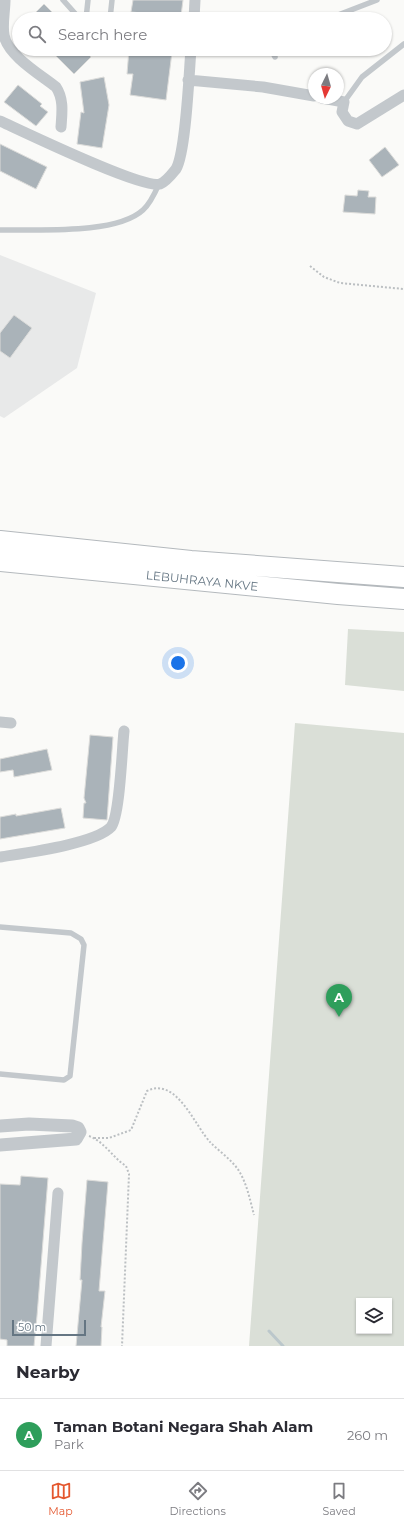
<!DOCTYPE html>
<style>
body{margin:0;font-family:Montserrat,sans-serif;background:#f7f7f7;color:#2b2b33}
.controls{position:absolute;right:12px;bottom:12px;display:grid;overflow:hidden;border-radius:0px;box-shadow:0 1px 3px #0004}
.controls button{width:36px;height:36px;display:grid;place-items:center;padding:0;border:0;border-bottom:1px solid #e1e1e2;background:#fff;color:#2b2b33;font:20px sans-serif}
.compass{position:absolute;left:308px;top:68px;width:36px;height:36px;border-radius:50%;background:#fff;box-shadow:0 1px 3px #0004;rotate:185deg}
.scale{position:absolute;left:12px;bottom:10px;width:74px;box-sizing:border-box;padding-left:4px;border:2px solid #657683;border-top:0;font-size:11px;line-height:14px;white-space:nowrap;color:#657683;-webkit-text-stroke:3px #fff;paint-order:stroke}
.you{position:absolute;left:178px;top:663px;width:14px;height:14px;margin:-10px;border:3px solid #fff;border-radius:50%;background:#1a73e8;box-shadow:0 0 0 6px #1a73e833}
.badge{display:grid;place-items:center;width:26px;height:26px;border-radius:50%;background:#e4572e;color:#fff;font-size:13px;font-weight:700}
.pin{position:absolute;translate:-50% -33px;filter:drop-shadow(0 1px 2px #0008)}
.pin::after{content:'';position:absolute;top:21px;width:14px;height:12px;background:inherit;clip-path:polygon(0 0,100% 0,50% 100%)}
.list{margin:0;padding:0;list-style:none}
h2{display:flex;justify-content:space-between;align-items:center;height:52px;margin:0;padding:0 16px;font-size:17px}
h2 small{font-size:13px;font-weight:400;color:#7c7c81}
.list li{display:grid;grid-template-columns:26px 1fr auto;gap:12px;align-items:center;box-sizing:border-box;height:72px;padding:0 16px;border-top:1px solid #e1e1e2}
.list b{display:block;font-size:15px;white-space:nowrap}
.list p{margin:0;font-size:13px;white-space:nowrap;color:#7c7c81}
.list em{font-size:13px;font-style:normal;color:#7c7c81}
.icon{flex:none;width:22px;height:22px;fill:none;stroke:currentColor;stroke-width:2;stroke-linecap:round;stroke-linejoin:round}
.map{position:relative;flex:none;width:404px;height:1346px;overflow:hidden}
.search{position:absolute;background:#fff;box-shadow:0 1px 3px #0004;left:12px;right:12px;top:12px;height:44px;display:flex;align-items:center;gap:10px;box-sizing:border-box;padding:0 14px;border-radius:22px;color:#7c7c81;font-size:15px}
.sheet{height:124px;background:#fff}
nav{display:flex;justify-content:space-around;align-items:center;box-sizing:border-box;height:56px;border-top:1px solid #e1e1e2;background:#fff;font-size:11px;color:#7c7c81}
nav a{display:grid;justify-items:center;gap:2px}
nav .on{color:#e4572e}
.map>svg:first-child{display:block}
.built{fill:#e8e9e9}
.green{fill:#dadfd7;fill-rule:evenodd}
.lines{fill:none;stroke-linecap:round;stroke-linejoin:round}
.stream{stroke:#bbc7cb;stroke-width:3}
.building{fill:#aab3b9;stroke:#dcdcda}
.motorway-casing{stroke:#b4b9bd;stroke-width:22}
.path{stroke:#bbbfc2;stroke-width:2;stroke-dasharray:2 2;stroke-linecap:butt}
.service{stroke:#c3c8cc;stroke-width:5.5}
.minor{stroke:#c3c8cc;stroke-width:11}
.tertiary{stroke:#c3c8cc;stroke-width:13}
.motorway{stroke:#fff;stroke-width:20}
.labels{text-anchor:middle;stroke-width:4;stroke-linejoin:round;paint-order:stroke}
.street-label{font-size:12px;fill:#657683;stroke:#fff}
</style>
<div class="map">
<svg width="404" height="1346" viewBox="0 0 404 1346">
<rect width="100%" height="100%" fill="#fafaf8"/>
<!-- built -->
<path class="built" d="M 0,255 L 96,293 L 77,368 L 4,418 L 0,416 Z"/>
<!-- green -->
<path class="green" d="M 348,629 L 404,632 L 404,691 L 345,685 Z
M 295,723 L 404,733 L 404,1346 L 249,1346 ZM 359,1301 L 389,1301 L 389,1331 L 359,1331 Z"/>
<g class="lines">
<!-- stream -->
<path class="stream" d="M 269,1331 L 283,1346"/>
</g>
<!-- building -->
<path class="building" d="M 133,0 L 183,0 L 181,16 L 131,12 Z
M 44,4 L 52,12 L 45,19 L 29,19 Z
M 58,49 L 83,49 L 91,57 L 74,74 L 53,53 Z
M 129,49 L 172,52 L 166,100 L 130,95 L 133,74 L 127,74 Z
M 104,77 L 109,105 L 102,148 L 77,144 L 81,112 L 84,113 L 80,82 Z
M 18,85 L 42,104 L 40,106 L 48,112 L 36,126 L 4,102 Z
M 0,144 L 47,167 L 36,189 L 0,171 Z
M 385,147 L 399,165 L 382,177 L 369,160 Z
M 358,190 L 369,191 L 368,197 L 376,197 L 375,214 L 343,212 L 345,195 L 357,196 Z
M 14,315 L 32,328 L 10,358 L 0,351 L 0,333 Z
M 90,735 L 113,737 L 107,820 L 83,818 L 84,803 L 86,803 L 84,798 Z
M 47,749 L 52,770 L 14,777 L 13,770 L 0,772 L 0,759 Z
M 61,808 L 65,828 L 0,839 L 0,817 L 16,814 L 16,816 Z
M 21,1176 L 48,1178 L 37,1316 L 34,1346 L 7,1346 L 7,1340 L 0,1339 L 0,1184 L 20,1185 Z
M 87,1180 L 108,1182 L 99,1291 L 105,1291 L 101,1327 L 102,1327 L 101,1346 L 76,1346 L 82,1280 L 80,1280 L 82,1243 Z"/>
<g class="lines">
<!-- motorway casing -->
<g class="motorway-casing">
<path id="motorway" d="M 0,541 L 191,561 L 404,577
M 0,561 L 338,594 L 404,599"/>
</g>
<!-- path -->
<path class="path" d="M 310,266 L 324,277 L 340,283 L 404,289
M 89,1136 C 105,1142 113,1158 126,1166 L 129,1174 L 122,1346
M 94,1138 L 109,1138 L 131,1130 L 147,1091 C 177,1076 195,1127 211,1143 C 220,1152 232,1160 239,1171 C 247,1184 250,1200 254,1215"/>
<!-- service -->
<path class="service" d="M 63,0 L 80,19
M 86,19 L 88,0
M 110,19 L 112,0
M 312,19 L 338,15 L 377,0
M 271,49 L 275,57
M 344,102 L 362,77 L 404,44
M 0,230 C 36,229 116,235 143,210 C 150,204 155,193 159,184
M 0,927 L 71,933 L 81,939 L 84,945 L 70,1076 L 64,1080 L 0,1074"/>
<!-- minor -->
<path class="minor" d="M 5,0 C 5,11 2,24 4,35 C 7,55 41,75 56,87 C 64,99 62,113 61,127
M 194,19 L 195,0
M 188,80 L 263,87 L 314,96
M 322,98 L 344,102 L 342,112 L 348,121 L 357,124 L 404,95
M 0,121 C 24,132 142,189 160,184 C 166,182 172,174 176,169 C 186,152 189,73 191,49
M 0,722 L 11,723
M 0,857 C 24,853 95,844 111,827 C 120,816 122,748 124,731
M 46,1346 L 58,1193"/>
<!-- tertiary -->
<path class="tertiary" d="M 0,1126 L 29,1124 L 72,1126 L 78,1128 L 80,1132 L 76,1139 L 0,1145"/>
<!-- motorway -->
<use href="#motorway" class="motorway"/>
</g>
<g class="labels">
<!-- street labels -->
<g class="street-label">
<text transform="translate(202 581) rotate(6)" y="4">LEBUHRAYA NKVE</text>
</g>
</g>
</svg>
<div class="controls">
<button><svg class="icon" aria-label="layers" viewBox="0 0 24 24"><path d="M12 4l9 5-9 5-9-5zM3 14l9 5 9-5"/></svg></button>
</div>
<svg class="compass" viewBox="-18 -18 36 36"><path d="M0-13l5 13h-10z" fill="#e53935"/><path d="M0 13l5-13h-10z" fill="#7c7c81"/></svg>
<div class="scale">50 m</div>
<div class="you"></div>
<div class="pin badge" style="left:339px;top:1017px;background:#2e9e5b">A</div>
<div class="search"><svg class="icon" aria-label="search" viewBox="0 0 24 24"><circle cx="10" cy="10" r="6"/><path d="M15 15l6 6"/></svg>Search here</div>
</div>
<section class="sheet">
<h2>Nearby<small></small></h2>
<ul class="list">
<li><span class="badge" style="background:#2e9e5b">A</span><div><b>Taman Botani Negara Shah Alam</b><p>Park</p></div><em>260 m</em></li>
</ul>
</section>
<nav>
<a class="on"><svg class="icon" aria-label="map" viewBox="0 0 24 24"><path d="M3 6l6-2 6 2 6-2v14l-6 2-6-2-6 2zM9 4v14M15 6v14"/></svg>Map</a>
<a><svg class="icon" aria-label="directions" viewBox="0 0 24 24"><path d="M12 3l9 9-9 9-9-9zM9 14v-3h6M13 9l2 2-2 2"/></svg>Directions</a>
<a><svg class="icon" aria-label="saved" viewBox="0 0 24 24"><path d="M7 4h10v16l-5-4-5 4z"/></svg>Saved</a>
</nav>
